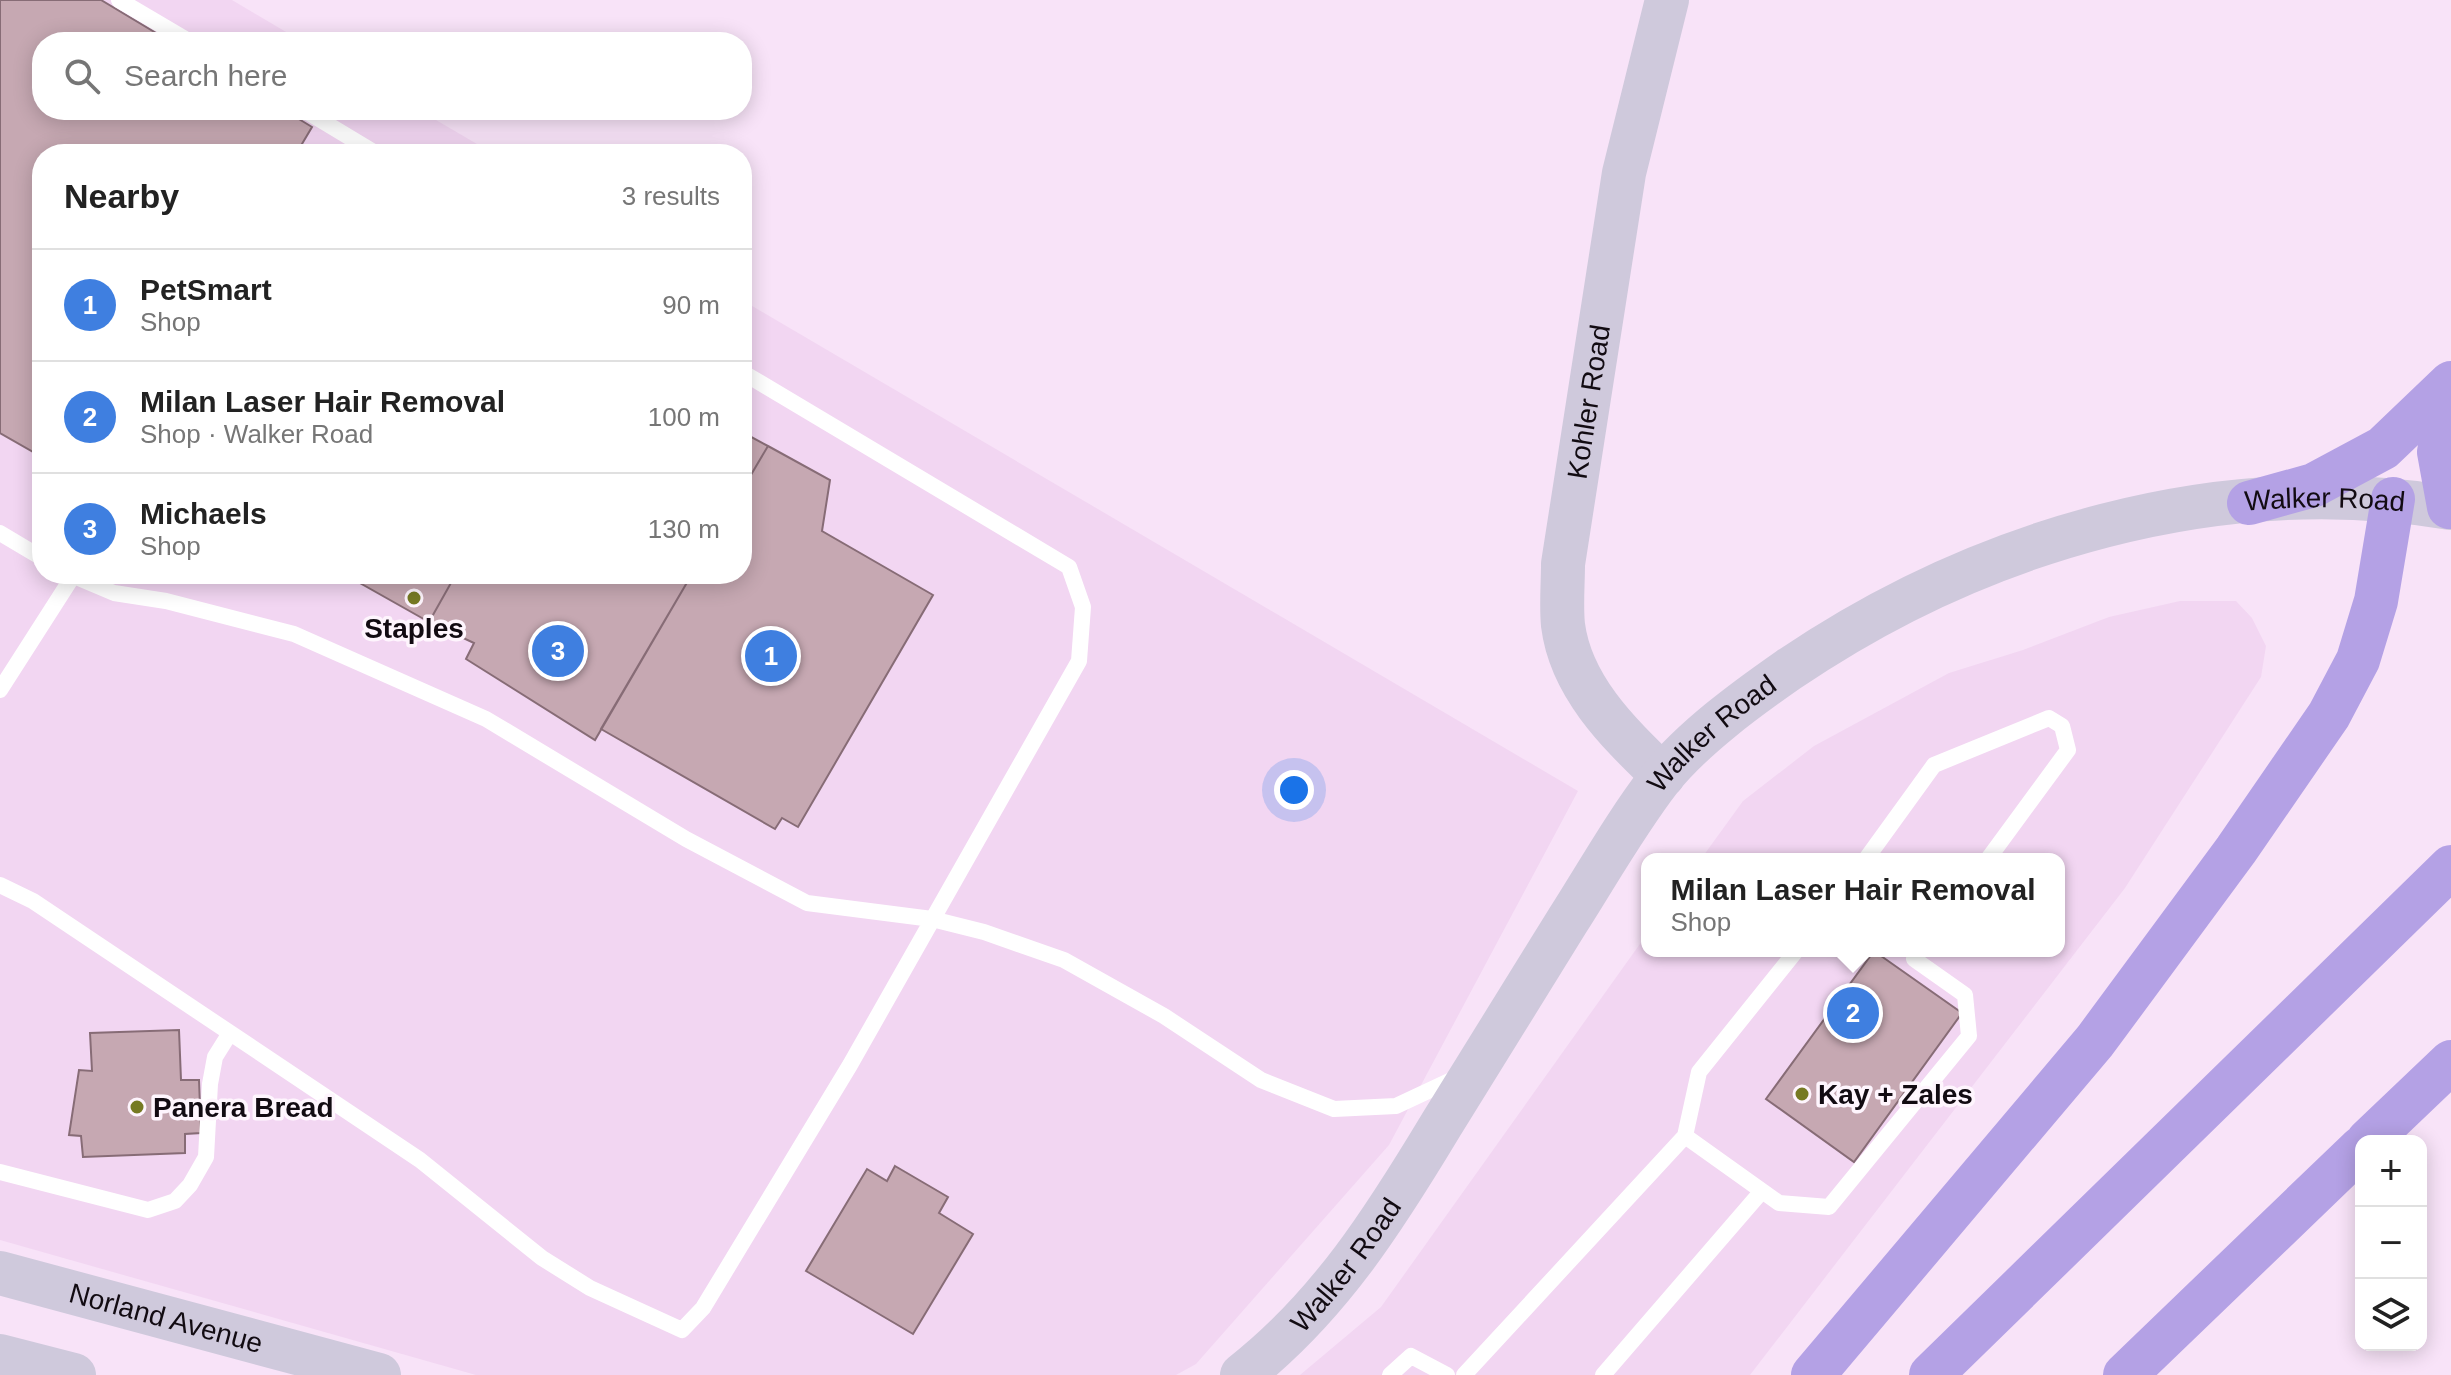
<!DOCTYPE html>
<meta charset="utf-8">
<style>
body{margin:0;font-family:Helvetica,sans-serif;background:#f6f6f6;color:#222}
.controls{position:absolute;right:24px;bottom:24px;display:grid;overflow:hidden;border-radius:16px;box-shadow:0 4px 20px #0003}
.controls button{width:72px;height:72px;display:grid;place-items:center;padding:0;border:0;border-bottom:2px solid #e0e0e0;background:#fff;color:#222;font:40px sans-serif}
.you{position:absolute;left:1294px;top:790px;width:28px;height:28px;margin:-20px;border:6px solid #fff;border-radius:50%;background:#1a73e8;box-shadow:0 0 0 12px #1a73e833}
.badge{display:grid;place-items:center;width:52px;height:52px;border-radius:50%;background:#7c3aed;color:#fff;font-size:26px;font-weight:700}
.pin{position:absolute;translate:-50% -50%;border:4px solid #fff;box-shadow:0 2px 8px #0006}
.popup{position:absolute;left:1641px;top:853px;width:424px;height:104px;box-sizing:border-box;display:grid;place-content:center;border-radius:16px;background:#fff;filter:drop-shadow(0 2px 6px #0005);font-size:26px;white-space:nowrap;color:#767676}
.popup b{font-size:30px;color:#222}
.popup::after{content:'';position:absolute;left:50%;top:100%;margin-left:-16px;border:16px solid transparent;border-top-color:#fff}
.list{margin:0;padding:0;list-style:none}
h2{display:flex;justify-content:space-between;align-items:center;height:104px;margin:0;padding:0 32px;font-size:34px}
h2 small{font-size:26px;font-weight:400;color:#767676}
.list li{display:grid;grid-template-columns:52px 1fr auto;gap:24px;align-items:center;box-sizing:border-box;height:112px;padding:0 32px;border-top:2px solid #e0e0e0}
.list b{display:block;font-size:30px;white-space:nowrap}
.list p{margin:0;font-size:26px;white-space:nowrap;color:#767676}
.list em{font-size:26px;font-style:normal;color:#767676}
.icon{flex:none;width:44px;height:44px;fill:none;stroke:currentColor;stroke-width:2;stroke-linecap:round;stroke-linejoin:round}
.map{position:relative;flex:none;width:2451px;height:1375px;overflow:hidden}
.search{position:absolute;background:#fff;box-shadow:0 4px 20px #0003;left:32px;top:32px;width:720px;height:88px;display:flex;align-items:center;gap:20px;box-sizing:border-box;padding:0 28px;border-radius:32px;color:#767676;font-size:30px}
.panel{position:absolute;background:#fff;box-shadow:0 4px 20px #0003;left:32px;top:144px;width:720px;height:440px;border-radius:32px}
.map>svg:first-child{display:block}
.built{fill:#f2d6f2}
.building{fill:#c6a8b2;stroke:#876c76;stroke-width:2}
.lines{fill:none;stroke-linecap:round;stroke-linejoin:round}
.lane{stroke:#fff;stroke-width:16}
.secondary{stroke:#cfc9dc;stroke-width:44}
.highway{stroke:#b4a1e5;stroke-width:44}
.poi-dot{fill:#767a23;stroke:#fef5fd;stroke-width:3}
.labels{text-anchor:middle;stroke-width:7;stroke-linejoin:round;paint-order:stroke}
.street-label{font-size:28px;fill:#120b12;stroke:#fef5fd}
.poi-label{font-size:28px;font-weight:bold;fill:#120b12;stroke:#fef5fd;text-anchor:start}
</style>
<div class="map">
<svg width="2451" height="1375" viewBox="0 0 2451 1375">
<rect width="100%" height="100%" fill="#f8e3f8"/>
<!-- built -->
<path class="built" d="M 0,0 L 232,0 L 303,42 L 42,42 L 42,110 L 419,110 L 494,154 L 42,154 L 42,574 L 742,574 L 742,300 L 1578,791 L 1389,1145 L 1196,1364 L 1176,1375 L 476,1375 L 0,1240 Z
M 2180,601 L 2236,601 L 2252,618 L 2266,646 L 2261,677 L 2125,888 L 1750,1375 L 1300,1375 L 1381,1307 L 1647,934 L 1647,951 L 2059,951 L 2059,859 L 1701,859 L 1743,801 L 1814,746 L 1949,673 L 2023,650 L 2109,617 Z"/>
<!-- building -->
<path class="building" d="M 0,0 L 101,0 L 171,42 L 42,42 L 42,110 L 284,110 L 312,127 L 296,154 L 42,154 L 42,457 L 0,433 Z
M 742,432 L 768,446 L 742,490 Z
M 768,446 L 830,480 L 822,531 L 933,595 L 798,827 L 782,818 L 775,829 L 601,729 L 692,574 L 742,574 L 742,490 Z
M 344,574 L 456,574 L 429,622 Z
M 456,574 L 692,574 L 595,740 L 466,659 L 474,643 L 429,622 Z
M 1874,951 L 1962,1013 L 1854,1162 L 1766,1099 Z
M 179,1030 L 181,1080 L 199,1080 L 201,1133 L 185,1134 L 185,1153 L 83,1157 L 81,1136 L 69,1135 L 79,1070 L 92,1071 L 90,1033 Z
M 895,1166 L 948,1197 L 939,1213 L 973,1234 L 913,1334 L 806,1271 L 867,1169 L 887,1181 Z"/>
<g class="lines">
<!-- lane -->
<path class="lane" d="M 119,0 L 190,42
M 304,110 L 377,154
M 0,533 L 42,558
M 69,574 L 114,593 L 166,601 L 294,634 L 486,719 L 686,839 L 807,903 L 932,919 L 984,932 L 1064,960 L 1164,1016 L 1261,1080 L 1334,1109 L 1396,1106 L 1460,1076
M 0,690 L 73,576
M 1866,859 L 1934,765 L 2049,718 L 2062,726 L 2068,750 L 1988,859
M 0,885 L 33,901 L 420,1160 L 542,1258 L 590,1288 L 682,1330 L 703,1308 L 850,1065 L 1079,661 L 1083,607 L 1069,567 L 742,372
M 1685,1136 L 1779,1203 L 1829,1207 L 1969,1036 L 1965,995 L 1914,959
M 0,1172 L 148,1210 L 175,1201 L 190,1185 L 206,1157 L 210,1084 L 215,1057 L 230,1033
M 1390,1375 L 1411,1356 L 1447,1375
M 1464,1375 L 1685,1136 L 1699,1072 L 1796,951
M 1603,1375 L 1762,1191"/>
<!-- secondary -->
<g class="secondary">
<path id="s1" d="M 1663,776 C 1620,734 1571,688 1563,625 C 1561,605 1563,584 1563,564 L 1624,173 L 1667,0"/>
<path id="s2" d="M 0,1273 L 379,1375"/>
<path d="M 0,1356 L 74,1375"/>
<path id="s3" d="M 1242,1375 C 1329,1307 1385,1218 1441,1125 C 1483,1057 1526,989 1568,920 C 1598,873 1626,823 1660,779 C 1693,738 1745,700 1788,670 C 1979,540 2220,469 2451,508"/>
</g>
<!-- highway -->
<path class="highway" d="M 2249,503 L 2314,485 L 2383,448 L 2451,383
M 2449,507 L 2439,452 L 2451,395
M 2368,1141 L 2451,1062
M 1813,1375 L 2095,1041 L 2236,850 L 2329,715 L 2358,660 L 2376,601 L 2393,499
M 1931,1375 L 2451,867
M 2125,1375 L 2361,1148"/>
</g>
<!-- markers -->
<g class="poi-dot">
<circle cx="414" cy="598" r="8"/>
<circle cx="1802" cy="1094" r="8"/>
<circle cx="137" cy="1107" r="8"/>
</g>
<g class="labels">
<!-- street labels -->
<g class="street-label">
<text dy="10" stroke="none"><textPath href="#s1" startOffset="410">Kohler Road</textPath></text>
<text dy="10" stroke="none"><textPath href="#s3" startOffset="1472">Walker Road</textPath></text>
<text dy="10" stroke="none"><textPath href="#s3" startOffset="800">Walker Road</textPath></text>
<text dy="10" stroke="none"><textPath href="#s3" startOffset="152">Walker Road</textPath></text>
<text dy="10" stroke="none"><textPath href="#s2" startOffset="172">Norland Avenue</textPath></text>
</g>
<!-- poi labels -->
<g class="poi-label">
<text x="414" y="638" text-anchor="middle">Staples</text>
<text x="1818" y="1104">Kay + Zales</text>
<text x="153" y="1117">Panera Bread</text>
</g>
</g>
</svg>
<div class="controls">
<button>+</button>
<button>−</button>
<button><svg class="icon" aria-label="layers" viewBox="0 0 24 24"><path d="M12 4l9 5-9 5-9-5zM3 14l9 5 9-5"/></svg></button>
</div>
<div class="you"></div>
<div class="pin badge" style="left:771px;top:656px;background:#3f7fe0">1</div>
<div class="pin badge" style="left:1853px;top:1013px;background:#3f7fe0">2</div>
<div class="popup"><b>Milan Laser Hair Removal</b>Shop</div>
<div class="pin badge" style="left:558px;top:651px;background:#3f7fe0">3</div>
<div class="search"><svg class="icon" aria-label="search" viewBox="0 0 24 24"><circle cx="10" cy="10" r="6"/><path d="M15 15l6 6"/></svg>Search here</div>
<section class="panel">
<h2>Nearby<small>3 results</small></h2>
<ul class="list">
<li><span class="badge" style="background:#3f7fe0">1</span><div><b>PetSmart</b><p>Shop</p></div><em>90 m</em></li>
<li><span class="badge" style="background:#3f7fe0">2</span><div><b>Milan Laser Hair Removal</b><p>Shop · Walker Road</p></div><em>100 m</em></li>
<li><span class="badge" style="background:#3f7fe0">3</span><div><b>Michaels</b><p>Shop</p></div><em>130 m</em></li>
</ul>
</section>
</div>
